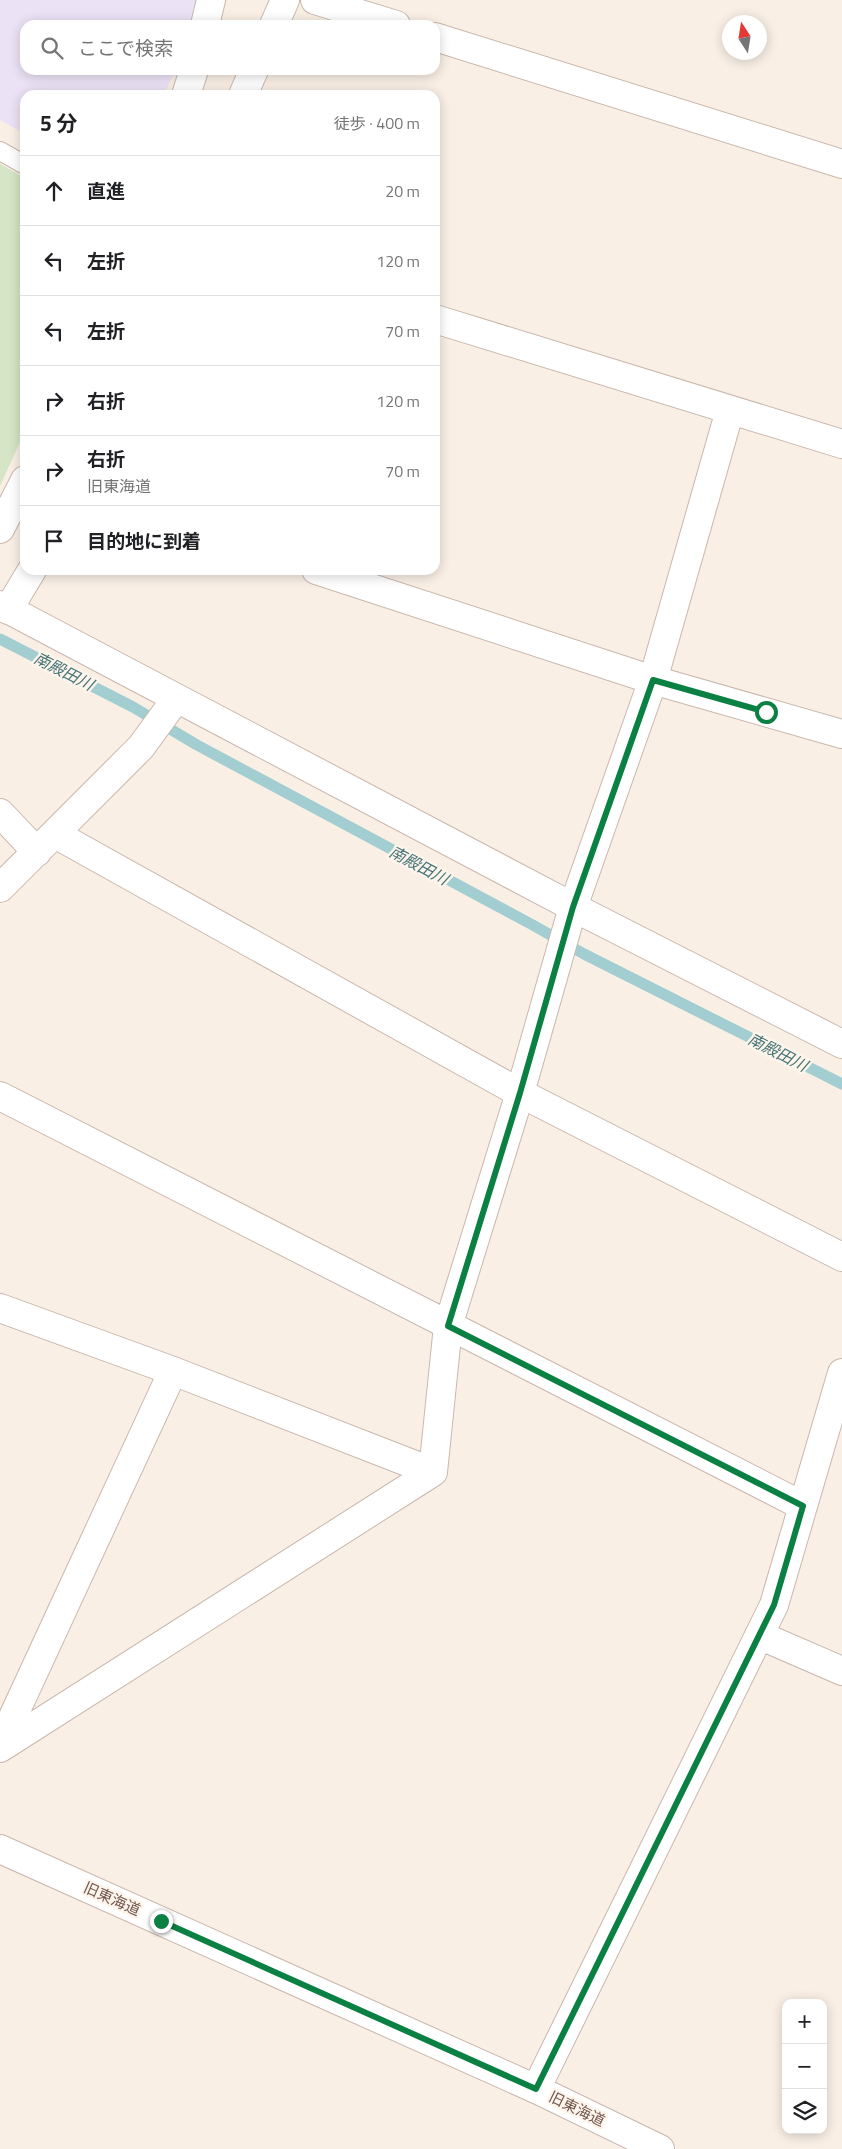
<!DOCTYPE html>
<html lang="ja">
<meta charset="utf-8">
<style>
body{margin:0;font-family:"Titillium Web","Noto Sans JP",sans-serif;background:#f6f6f6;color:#202124}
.controls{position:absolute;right:15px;bottom:15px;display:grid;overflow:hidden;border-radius:10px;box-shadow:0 2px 12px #0003}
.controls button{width:45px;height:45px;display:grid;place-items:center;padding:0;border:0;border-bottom:1px solid #e0e0e0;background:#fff;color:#202124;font:25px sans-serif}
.compass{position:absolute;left:722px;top:15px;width:45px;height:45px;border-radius:50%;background:#fff;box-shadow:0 2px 12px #0003;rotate:348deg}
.stop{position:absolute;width:15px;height:15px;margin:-11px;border:4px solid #0b8043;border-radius:50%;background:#fff}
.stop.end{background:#0b8043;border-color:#fff;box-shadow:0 1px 5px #0008}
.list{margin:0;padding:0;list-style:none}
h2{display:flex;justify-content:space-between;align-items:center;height:65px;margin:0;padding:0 20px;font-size:21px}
h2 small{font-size:16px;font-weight:400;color:#757577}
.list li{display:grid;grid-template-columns:32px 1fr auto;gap:15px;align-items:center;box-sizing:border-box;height:70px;padding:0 20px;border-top:1px solid #e0e0e0}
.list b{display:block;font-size:19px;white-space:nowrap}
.list p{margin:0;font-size:16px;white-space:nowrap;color:#757577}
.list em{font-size:16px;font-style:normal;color:#757577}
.icon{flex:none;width:28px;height:28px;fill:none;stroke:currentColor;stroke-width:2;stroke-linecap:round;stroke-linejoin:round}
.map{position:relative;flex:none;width:842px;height:2149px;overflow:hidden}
.search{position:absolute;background:#fff;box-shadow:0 2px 12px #0003;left:20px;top:20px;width:420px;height:55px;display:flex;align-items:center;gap:12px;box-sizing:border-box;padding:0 18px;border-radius:15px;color:#757577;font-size:19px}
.panel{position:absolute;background:#fff;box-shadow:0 2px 12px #0003;left:20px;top:90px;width:420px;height:485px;border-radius:15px}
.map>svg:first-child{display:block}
.education{fill:#ece2f6}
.green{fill:#d5e5c5}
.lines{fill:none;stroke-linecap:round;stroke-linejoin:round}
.stream{stroke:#a3ced1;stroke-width:11}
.service-casing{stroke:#c9b7ad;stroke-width:20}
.minor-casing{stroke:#c9b7ad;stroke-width:30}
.tertiary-casing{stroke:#c9b7ad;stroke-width:30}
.service{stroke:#fff;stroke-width:18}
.minor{stroke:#fff;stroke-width:28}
.tertiary{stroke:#fff;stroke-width:28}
.route{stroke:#0b8043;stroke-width:6}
.labels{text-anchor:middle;stroke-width:5;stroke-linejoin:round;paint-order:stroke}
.street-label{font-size:15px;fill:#6f564d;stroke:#fdf4eb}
.water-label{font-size:16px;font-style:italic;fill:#477679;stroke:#fdf4eb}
</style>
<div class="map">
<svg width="842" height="2149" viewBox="0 0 842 2149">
<rect width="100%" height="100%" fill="#f9efe5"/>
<!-- education -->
<path class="education" d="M 0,0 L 196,0 L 191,25 L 25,25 L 25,70 L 175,70 L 164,95 L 25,95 L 25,134 L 0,120 Z"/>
<!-- green -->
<path class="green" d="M 0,164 L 25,178 L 25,431 L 0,486 Z"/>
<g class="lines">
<!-- stream -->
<path class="stream" d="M 0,639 L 133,707 L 197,745 L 531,924 L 584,954 L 842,1084"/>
<!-- service casing -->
<g class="service-casing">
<path id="service" d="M 0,151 L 25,165"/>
</g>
<!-- minor casing -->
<g class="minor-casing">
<path id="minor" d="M 315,0 L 396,25
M 205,25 L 211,0
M 274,25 L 285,0
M 435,37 L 842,164
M 186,95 L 194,70
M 243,95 L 254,70
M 435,319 L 842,444
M 0,529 L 25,480
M 316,570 L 653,680 L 842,734
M 0,605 L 573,907 L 842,1044
M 8,610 L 32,570
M 0,813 L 37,852
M 55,834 L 520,1093 L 842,1257
M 0,888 L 141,747 L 176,699
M 0,1096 L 803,1506
M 0,1308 L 173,1371 L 433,1472
M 759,1635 L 842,1671
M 0,1745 L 173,1371
M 0,1748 L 433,1472 L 448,1326 L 520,1093 L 573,907 L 653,680 L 730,410
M 536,2089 L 774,1605 L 842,1373"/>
</g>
<!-- tertiary casing -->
<g class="tertiary-casing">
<path id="tertiary" d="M 0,1849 L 536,2089 L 660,2149"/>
</g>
<!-- service -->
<use href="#service" class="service"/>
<!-- minor -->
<use href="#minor" class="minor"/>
<!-- tertiary -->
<use href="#tertiary" class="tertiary"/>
</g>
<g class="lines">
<!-- route -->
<path class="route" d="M 161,1921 L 536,2089 L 774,1605 L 803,1506 L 448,1326 L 520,1093 L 573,907 L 653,680 L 766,712"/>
</g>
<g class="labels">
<!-- street labels -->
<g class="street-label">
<text transform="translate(112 1899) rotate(24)" y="5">旧東海道</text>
<text transform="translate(577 2109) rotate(26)" y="5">旧東海道</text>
</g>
<!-- water labels -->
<g class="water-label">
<text transform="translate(64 671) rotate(27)" y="6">南殿田川</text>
<text transform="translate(419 865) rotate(28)" y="6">南殿田川</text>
<text transform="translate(778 1052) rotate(27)" y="6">南殿田川</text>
</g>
</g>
</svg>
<div class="controls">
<button>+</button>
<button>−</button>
<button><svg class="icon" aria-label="layers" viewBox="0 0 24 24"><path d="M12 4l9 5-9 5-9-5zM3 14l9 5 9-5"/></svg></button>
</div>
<svg class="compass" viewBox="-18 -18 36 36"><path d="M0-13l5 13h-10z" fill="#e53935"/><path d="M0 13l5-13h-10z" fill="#757577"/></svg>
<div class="stop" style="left:766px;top:712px"></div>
<div class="stop end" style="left:161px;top:1921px"></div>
<div class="search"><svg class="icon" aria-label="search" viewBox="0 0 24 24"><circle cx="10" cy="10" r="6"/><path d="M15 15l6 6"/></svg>ここで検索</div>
<section class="panel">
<h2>5 分<small>徒歩 · 400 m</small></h2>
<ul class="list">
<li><svg class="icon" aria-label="ahead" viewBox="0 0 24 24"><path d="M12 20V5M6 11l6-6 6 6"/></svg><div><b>直進</b></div><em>20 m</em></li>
<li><svg class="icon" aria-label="left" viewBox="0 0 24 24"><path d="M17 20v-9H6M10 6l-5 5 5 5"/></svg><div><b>左折</b></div><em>120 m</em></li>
<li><svg class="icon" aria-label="left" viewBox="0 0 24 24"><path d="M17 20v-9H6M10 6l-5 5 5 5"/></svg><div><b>左折</b></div><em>70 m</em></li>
<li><svg class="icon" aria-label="right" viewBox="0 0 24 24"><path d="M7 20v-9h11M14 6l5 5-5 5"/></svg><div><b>右折</b></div><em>120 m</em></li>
<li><svg class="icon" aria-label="right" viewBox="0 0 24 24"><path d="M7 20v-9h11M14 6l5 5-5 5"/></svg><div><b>右折</b><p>旧東海道</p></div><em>70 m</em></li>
<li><svg class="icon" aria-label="arrive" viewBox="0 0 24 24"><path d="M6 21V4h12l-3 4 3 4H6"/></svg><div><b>目的地に到着</b></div></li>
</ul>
</section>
</div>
